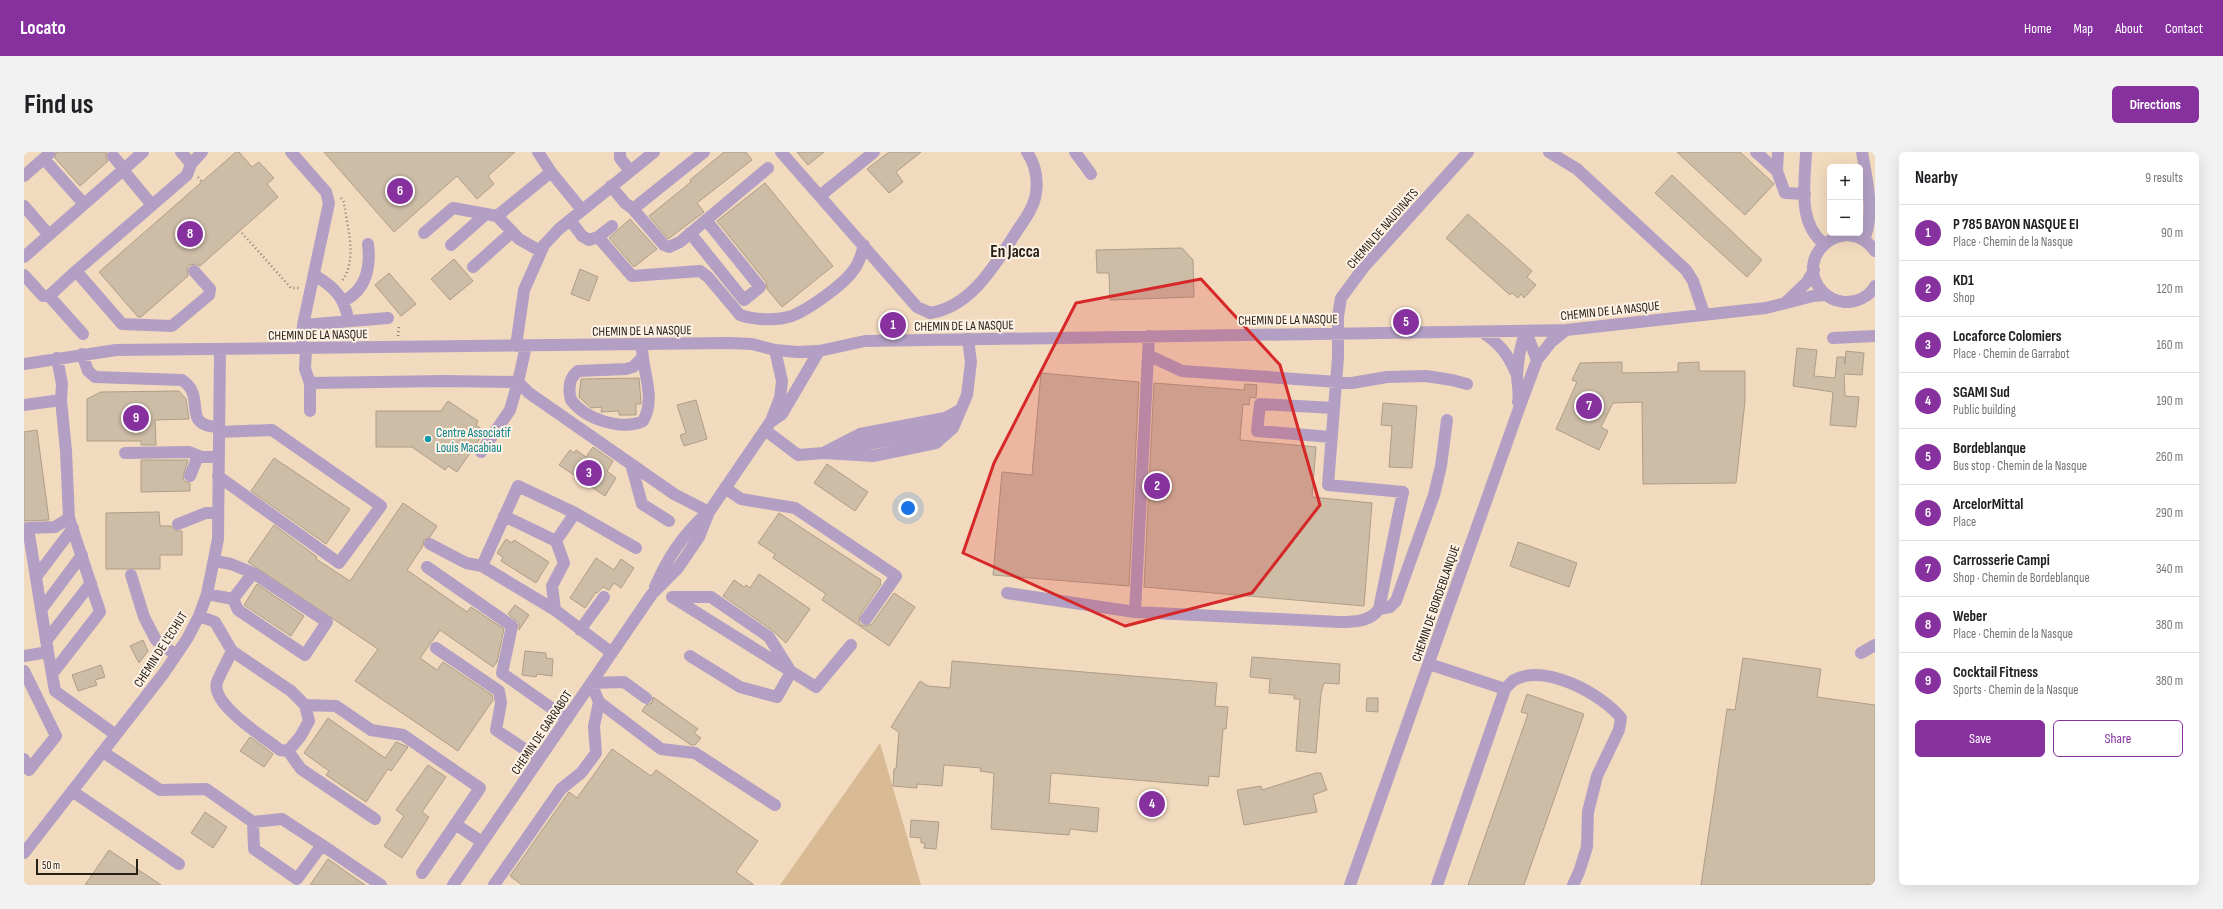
<!DOCTYPE html>
<meta charset="utf-8">
<style>
body{margin:0;font-family:"Sofia Sans Condensed",sans-serif;background:#f2f2f2;color:#202124}
.controls{position:absolute;right:12px;top:12px;display:grid;overflow:hidden;border-radius:6px;box-shadow:0 4px 16px #0002}
.controls button{width:36px;height:36px;display:grid;place-items:center;padding:0;border:0;border-bottom:1px solid #e0e0e0;background:#fff;color:#202124;font:20px sans-serif}
.scale{position:absolute;left:12px;bottom:10px;width:102px;box-sizing:border-box;padding-left:4px;border:2px solid #262017;border-top:0;font-size:11px;line-height:14px;white-space:nowrap;color:#262017;-webkit-text-stroke:3px #fef2e5;paint-order:stroke}
.you{position:absolute;left:884px;top:356px;width:14px;height:14px;margin:-10px;border:3px solid #fff;border-radius:50%;background:#1a73e8;box-shadow:0 0 0 6px #1a73e833}
.badge{display:grid;place-items:center;width:26px;height:26px;border-radius:50%;background:#87319f;color:#fff;font-size:13px;font-weight:700}
.pin{position:absolute;translate:-50% -50%;border:2px solid #fff;box-shadow:0 1px 4px #0006}
.list{margin:0;padding:0;list-style:none}
h2{display:flex;justify-content:space-between;align-items:center;height:52px;margin:0;padding:0 16px;font-size:17px}
h2 small{font-size:13px;font-weight:400;color:#757577}
.list li{display:grid;grid-template-columns:26px 1fr auto;gap:12px;align-items:center;box-sizing:border-box;height:56px;padding:0 16px;border-top:1px solid #e0e0e0}
.list b{display:block;font-size:15px;white-space:nowrap}
.list p{margin:0;font-size:13px;white-space:nowrap;color:#757577}
.list em{font-size:13px;font-style:normal;color:#757577}
.actions{display:flex;gap:8px;padding:12px 16px}
.actions a{flex:1;padding:9px 0;border:1px solid #87319f;border-radius:6px;text-align:center;font-size:14px;color:#87319f}
.actions .main{background:#87319f;color:#fff}
.map{position:relative;flex:none;width:1851px;height:733px;overflow:hidden;border-radius:6px}
header{display:flex;align-items:center;gap:24px;box-sizing:border-box;height:56px;padding:0 20px;background:#87319f;color:#fff}
header strong{font-size:19px}
nav{display:flex;gap:22px;margin-inline-start:auto;font-size:14px}
.intro{display:flex;align-items:center;justify-content:space-between;box-sizing:border-box;height:96px;padding:0 24px}
h1{margin:0;font-size:28px}
.button{padding:10px 18px;border-radius:6px;background:#87319f;color:#fff;font-size:14px;font-weight:700}
main{display:flex;gap:24px;padding:0 24px}
aside{flex:1;background:#fff;border-radius:6px;box-shadow:0 4px 16px #0002}
.map>svg:first-child{display:block}
.built{fill:#f2dabe;fill-rule:evenodd}
.green{fill:#d8ba94}
.building{fill:#cdbca6;stroke:#ae9d88}
.lines{fill:none;stroke-linecap:round;stroke-linejoin:round}
.path{stroke:#8a7e6f;stroke-width:2.5;stroke-dasharray:1 3;stroke-linecap:butt}
.minor{stroke:#b29fc3;stroke-width:12}
.marked{fill:#d62828;fill-opacity:0.2;stroke:#d62828;stroke-width:3;stroke-linejoin:round}
.culture-dot{fill:#0f9aa8;stroke:#fef2e5;stroke-width:1.5}
.labels{text-anchor:middle;stroke-width:4;stroke-linejoin:round;paint-order:stroke}
.street-label{font-size:13px;fill:#262017;stroke:#fef2e5}
.culture-label{font-size:13px;fill:#0d838f;stroke:#fef2e5;text-anchor:start}
.district-label{font-size:17px;font-weight:bold;fill:#262017;stroke:#fef2e5}
</style>
<header>
<strong>Locato</strong>
<nav><a>Home</a><a>Map</a><a>About</a><a>Contact</a></nav>
</header>
<div class="intro"><h1>Find us</h1><a class="button">Directions</a></div>
<main>
<div class="map">
<svg width="1851" height="733" viewBox="0 0 1851 733">
<rect width="100%" height="100%" fill="#f6e4ce"/>
<!-- built -->
<path class="built" d="M 0,0 L 1851,0 L 1851,733 L 0,733 ZM 1806,15 L 1836,15 L 1836,81 L 1806,81 Z"/>
<!-- green -->
<path class="green" d="M 856,591 L 897,733 L 756,733 Z"/>
<!-- building -->
<path class="building" d="M 32,0 L 83,0 L 82,5 L 84,9 L 56,34 L 31,6 Z
M 212,0 L 215,0 L 228,15 L 235,10 L 250,26 L 243,32 L 254,45 L 176,114 L 172,112 L 165,113 L 163,117 L 164,124 L 117,165 L 114,165 L 75,120 Z
M 300,0 L 491,0 L 464,24 L 470,32 L 453,47 L 433,24 L 370,80 Z
M 700,0 L 722,0 L 728,8 L 673,51 L 680,60 L 644,87 L 625,64 L 667,30 L 666,28 Z
M 773,0 L 800,0 L 784,13 Z
M 865,0 L 897,0 L 872,20 L 879,30 L 865,41 L 843,17 Z
M 1653,0 L 1716,0 L 1750,32 L 1721,63 Z
M 1648,23 L 1738,108 L 1723,125 L 1631,41 Z
M 741,31 L 809,114 L 758,155 L 743,137 L 742,130 L 693,69 Z
M 1444,62 L 1508,119 L 1503,125 L 1512,133 L 1500,146 L 1497,142 L 1494,146 L 1488,141 L 1486,143 L 1422,86 Z
M 606,67 L 633,97 L 610,115 L 585,86 Z
M 1158,96 L 1169,108 L 1170,145 L 1086,148 L 1085,121 L 1073,121 L 1072,98 Z
M 430,107 L 449,129 L 426,148 L 407,127 Z
M 556,117 L 574,125 L 565,149 L 547,142 Z
M 365,121 L 392,152 L 377,164 L 351,133 Z
M 1773,196 L 1793,198 L 1790,224 L 1811,226 L 1813,205 L 1820,205 L 1821,212 L 1822,199 L 1840,201 L 1838,223 L 1820,222 L 1821,244 L 1835,245 L 1832,275 L 1806,273 L 1809,240 L 1769,234 Z
M 1598,210 L 1598,221 L 1654,220 L 1654,211 L 1675,210 L 1675,219 L 1721,219 L 1721,249 L 1712,331 L 1619,332 L 1618,250 L 1589,251 L 1577,275 L 1584,279 L 1575,298 L 1532,277 L 1553,230 L 1548,228 L 1556,211 Z
M 1017,221 L 1115,230 L 1105,434 L 969,423 L 978,320 L 1008,323 Z
M 615,226 L 617,250 L 617,252 L 612,252 L 612,263 L 595,263 L 595,259 L 577,260 L 578,255 L 567,256 L 555,245 L 557,227 Z
M 1130,231 L 1220,238 L 1221,232 L 1233,233 L 1232,246 L 1226,245 L 1225,253 L 1219,252 L 1216,288 L 1292,295 L 1288,345 L 1348,351 L 1340,454 L 1120,435 Z
M 155,239 L 162,247 L 165,267 L 131,268 L 132,293 L 117,293 L 117,289 L 63,289 L 63,247 L 77,240 Z
M 672,248 L 683,287 L 660,294 L 656,283 L 662,281 L 653,253 Z
M 424,249 L 454,269 L 452,273 L 461,279 L 433,320 L 424,314 L 421,318 L 388,295 L 352,295 L 352,259 L 417,259 Z
M 1359,251 L 1393,254 L 1388,316 L 1365,315 L 1368,274 L 1357,273 Z
M 13,278 L 25,368 L 0,369 L 0,280 Z
M 569,295 L 589,309 L 583,319 L 592,326 L 581,344 L 535,313 L 546,298 L 550,301 L 552,298 L 562,305 Z
M 250,306 L 326,357 L 302,392 L 227,339 Z
M 117,308 L 164,308 L 159,325 L 160,329 L 166,331 L 166,339 L 117,340 Z
M 803,312 L 844,340 L 831,359 L 790,331 Z
M 379,351 L 413,374 L 406,385 L 400,388 L 399,394 L 383,418 L 443,460 L 447,455 L 480,477 L 473,510 L 469,515 L 416,478 L 396,506 L 413,518 L 419,510 L 468,543 L 469,548 L 434,599 L 331,529 L 354,497 L 224,410 L 250,373 L 293,405 L 292,407 L 326,429 Z
M 135,360 L 136,374 L 147,374 L 153,379 L 158,379 L 158,403 L 136,403 L 136,417 L 82,417 L 82,361 Z
M 755,361 L 857,428 L 856,431 L 857,432 L 836,463 L 835,470 L 837,473 L 842,474 L 848,472 L 870,441 L 891,455 L 865,494 L 798,448 L 802,442 L 749,406 L 751,402 L 734,391 Z
M 482,387 L 488,391 L 490,388 L 525,410 L 512,431 L 477,409 L 479,405 L 473,401 Z
M 1494,390 L 1553,411 L 1545,435 L 1486,414 Z
M 572,406 L 590,418 L 597,407 L 610,416 L 597,436 L 590,431 L 585,438 L 579,435 L 573,441 L 572,440 L 561,456 L 546,446 Z
M 735,422 L 786,457 L 762,491 L 749,479 L 699,444 L 710,428 L 720,435 L 722,433 L 726,436 Z
M 233,432 L 280,464 L 267,484 L 220,453 Z
M 491,453 L 505,463 L 495,478 L 495,471 L 484,462 Z
M 119,488 L 124,499 L 115,511 L 106,494 Z
M 501,499 L 522,501 L 522,506 L 529,507 L 528,524 L 513,522 L 512,525 L 498,523 Z
M 1228,505 L 1316,512 L 1315,532 L 1300,531 L 1297,541 L 1292,601 L 1272,599 L 1276,547 L 1270,547 L 1270,543 L 1245,541 L 1246,527 L 1226,525 Z
M 1719,506 L 1797,517 L 1793,545 L 1851,553 L 1851,733 L 1677,733 L 1703,557 L 1711,558 Z
M 928,509 L 1193,531 L 1191,554 L 1204,555 L 1202,577 L 1199,577 L 1195,625 L 1185,624 L 1184,634 L 1027,621 L 1025,651 L 1075,656 L 1073,680 L 1046,677 L 1045,683 L 967,677 L 970,621 L 956,619 L 957,616 L 920,613 L 918,634 L 893,632 L 893,636 L 869,634 L 870,617 L 872,617 L 875,580 L 867,575 L 896,529 L 904,534 L 926,536 Z
M 77,513 L 81,525 L 71,528 L 73,533 L 54,539 L 48,523 Z
M 1503,542 L 1560,562 L 1500,733 L 1444,733 L 1504,562 L 1497,560 Z
M 629,545 L 674,577 L 670,581 L 677,586 L 671,593 L 667,593 L 618,559 L 622,553 L 628,551 Z
M 1343,546 L 1354,546 L 1354,560 L 1342,559 Z
M 304,566 L 361,606 L 372,590 L 384,595 L 367,619 L 364,617 L 342,650 L 302,623 L 305,619 L 280,601 Z
M 226,585 L 249,602 L 240,615 L 216,599 Z
M 588,597 L 627,624 L 632,618 L 734,689 L 712,720 L 730,733 L 498,733 L 486,724 L 545,640 L 553,646 Z
M 404,613 L 422,625 L 398,660 L 405,665 L 378,706 L 360,694 L 380,664 L 372,658 Z
M 1292,621 L 1297,621 L 1303,638 L 1289,643 L 1293,660 L 1220,673 L 1213,638 L 1237,634 L 1238,638 Z
M 181,660 L 203,675 L 189,696 L 167,681 Z
M 887,668 L 915,670 L 912,697 L 900,696 L 901,691 L 897,691 L 897,686 L 886,685 Z
M 85,698 L 137,733 L 61,733 Z
M 304,707 L 341,733 L 286,733 Z"/>
<g class="lines">
<!-- path -->
<path class="path" d="M 174,25 L 178,30
M 317,46 L 320,50 C 323,75 334,107 318,129
M 218,81 L 267,136 L 275,136
M 374,184 L 375,173"/>
<!-- minor -->
<path class="minor" d="M 119,0 L 99,18 L 128,53
M 157,0 L 167,12
M 267,0 L 302,40 L 305,51 L 279,173
M 514,0 L 527,20
M 596,0 L 596,6 L 606,19
M 757,0 L 893,155 L 906,161 C 947,155 971,113 991,82 C 999,70 1010,56 1012,41 C 1014,27 1011,12 1003,0
M 1051,0 L 1067,22
M 1525,0 L 1553,17 L 1662,118 L 1669,129 L 1680,162
M 1732,0 L 1753,19 L 1761,41 L 1781,42
M 1782,0 C 1781,32 1773,70 1800,92
M 1838,0 C 1843,29 1851,61 1840,88
M 89,4 L 100,17
M 20,7 L 60,52
M 1753,19 L 1754,0
M 0,24 L 25,2
M 587,34 L 601,51 L 609,57 L 680,0
M 797,43 L 850,0
M 0,54 L 25,83
M 609,57 L 640,93 L 645,95 L 656,90 L 744,16
M 546,68 L 558,84 L 565,88 L 574,85 L 588,74
M 400,81 L 429,56 L 473,64
M 666,81 L 720,148 L 736,135 L 682,68
M 574,85 L 608,124 L 676,119 L 684,125 L 716,163 C 731,168 752,169 768,164 C 785,157 821,132 831,116 C 836,109 838,101 840,93
M 427,93 L 462,62
M 516,99 L 495,87 L 473,64 L 527,20 L 558,58
M 1851,99 C 1823,59 1767,104 1798,139 C 1804,146 1811,149 1820,150 C 1832,151 1845,145 1851,134
M 0,105 L 99,18
M 449,115 L 488,80
M 52,119 L 25,144 L 59,182
M 170,119 L 186,137 L 185,143 L 148,174 L 98,172 L 52,119 L 163,23 L 167,12 L 178,0
M 0,123 L 19,144 L 25,144
M 290,123 C 309,134 322,146 324,169
M 319,149 C 342,139 347,115 344,92
M 1762,150 L 1783,130 L 1790,118
M 1458,180 C 1475,191 1484,202 1492,221
M 1125,184 L 1111,460 L 1315,470 C 1330,470 1346,470 1355,457 L 1379,340 L 1304,333 L 1314,205 L 1314,164 L 1317,146 L 1340,115 L 1444,0
M 1809,186 L 1851,184
M 492,194 L 500,138 L 520,93 L 535,77 L 630,0
M 278,196 L 279,173 L 364,166
M 282,196 L 281,217 L 286,231 L 286,259
M 58,202 L 64,219 L 71,225 L 158,228 C 184,245 155,274 195,275
M 1126,204 L 1158,219 L 1328,231 L 1363,225 L 1402,224 L 1428,228 L 1443,232
M 618,206 L 609,215 L 602,217 L 554,219 C 545,226 544,237 547,248 C 561,267 597,279 619,269 C 633,245 617,217 618,192
M 1513,208 L 1527,190 L 1542,178
M 0,212 L 92,198 L 705,191 L 728,192 L 751,198 L 773,200 L 795,199 L 841,189 L 1542,178 L 1742,156 L 1789,144 L 1802,143
M 286,231 L 421,229 L 494,230 L 502,194
M 1494,250 C 1496,240 1493,232 1493,223 C 1494,208 1496,193 1502,180
M 0,253 L 37,248
M 748,269 L 758,262 L 795,199
M 741,278 L 774,303 L 800,301 L 849,304 L 912,291 L 929,276 L 943,243 L 947,210 L 944,187
M 1307,285 L 1233,279 L 1236,252 L 1310,256
M 818,297 L 929,276
M 457,300 L 486,258 L 494,230 L 505,241 L 650,342 L 685,360
M 801,300 L 836,282 L 921,266 L 936,258
M 101,301 L 165,300 L 178,305 L 194,305
M 607,312 L 618,352 L 645,369
M 166,324 L 174,304
M 194,324 L 315,411 L 357,354 L 248,278 L 195,280
M 701,336 L 717,347 L 771,356 L 872,424 L 842,467
M 480,364 L 532,389
M 154,372 L 182,361 L 194,361
M 4,376 L 31,375 L 45,366 L 42,299 L 37,248 L 38,232 L 33,206
M 0,377 L 4,376 L 24,500 L 0,504
M 406,392 L 442,411 L 458,414
M 403,415 L 488,474 L 478,521 L 543,567
M 107,423 L 120,465 L 132,488 L 152,503
M 12,425 L 49,376
M 631,435 C 644,405 658,384 683,361
M 983,441 L 1111,460
M 183,442 L 209,447 L 229,421 L 207,412 L 191,409
M 648,445 L 687,445 L 745,485 L 767,520 L 753,545 L 716,535 L 666,504
M 648,445 L 792,535 L 827,493
M 209,447 L 214,458 L 281,503 L 303,470 L 229,421
M 1355,457 L 1366,455 L 1372,449 L 1410,343 L 1417,314 L 1423,268
M 17,458 L 58,403
M 531,458 L 458,414 L 494,334 L 551,361
M 175,464 L 191,470 L 208,499 C 204,508 196,522 193,530 C 186,552 241,586 256,598 L 264,599 L 276,585 L 285,569 L 281,553 L 267,539 L 208,499
M 556,478 L 580,445
M 22,489 L 67,431
M 412,496 L 475,539 L 477,551 L 472,578 L 515,607
M 24,500 L 31,539 L 92,583
M 588,501 L 531,458 L 528,434 L 540,411 L 532,389 L 551,361 L 612,396
M 1837,501 L 1851,493
M 1405,512 L 1481,537
M 0,519 L 32,584 L 5,618 L 0,607
M 28,522 L 76,460 L 45,366
M 622,546 L 600,530 L 567,531 L 575,550 L 637,597 L 671,601 L 751,653
M 281,553 L 312,554 L 347,578 L 379,583 L 456,636 L 398,721
M 264,599 L 277,617 L 351,667
M 79,600 L 136,638 L 182,637 L 229,670 L 230,697 L 273,727 L 298,693 L 258,667 L 229,670
M 48,639 L 155,712
M 431,672 L 458,690
M 298,693 L 357,733
M 0,701 L 140,521 L 163,487 L 175,464 L 183,442 L 194,387 L 196,197
M 429,733 L 628,442 L 654,416 L 675,385 L 685,360 L 747,269 L 756,246 L 758,229 L 751,198
M 470,733 L 537,637 L 557,621 L 572,601 L 570,574 L 575,550
M 1326,733 L 1493,262 L 1513,208 L 1502,180
M 1413,733 L 1481,537 C 1484,534 1487,530 1490,528 C 1521,511 1578,542 1597,566 L 1595,578 L 1573,624 L 1564,660 L 1563,695 L 1555,720 L 1549,733"/>
</g>
<!-- marked area -->
<path class="marked" d="M 1177,127 L 1256,213 L 1296,353 L 1228,441 L 1101,474 L 939,401 L 970,311 L 1052,151 Z"/>
<!-- markers -->
<circle class="culture-dot" cx="404" cy="287" r="4"/>
<g class="labels">
<!-- street labels -->
<g class="street-label">
<text transform="translate(1358 76) rotate(-49)" y="5">CHEMIN DE NAUDINATS</text>
<text transform="translate(1586 158) rotate(-6)" y="5">CHEMIN DE LA NASQUE</text>
<text transform="translate(1264 167) rotate(-1)" y="5">CHEMIN DE LA NASQUE</text>
<text transform="translate(940 173) rotate(-1)" y="5">CHEMIN DE LA NASQUE</text>
<text transform="translate(618 178) rotate(-1)" y="5">CHEMIN DE LA NASQUE</text>
<text transform="translate(294 182) rotate(-1)" y="5">CHEMIN DE LA NASQUE</text>
<text transform="translate(1411 451) rotate(-71)" y="5">CHEMIN DE BORDEBLANQUE</text>
<text transform="translate(136 497) rotate(-57)" y="5">CHEMIN DE L'ECHUT</text>
<text transform="translate(517 580) rotate(-56)" y="5">CHEMIN DE GARRABOT</text>
</g>
<!-- culture labels -->
<g class="culture-label">
<text x="412" y="285">Centre Associatif<tspan x="412" dy="15">Louis Macabiau</tspan></text>
</g>
<!-- district labels -->
<g class="district-label">
<text x="991" y="105">En Jacca</text>
</g>
</g>
</svg>
<div class="controls">
<button>+</button>
<button>−</button>
</div>
<div class="scale">50 m</div>
<div class="you"></div>
<div class="pin badge" style="left:869px;top:173px">1</div>
<div class="pin badge" style="left:1133px;top:334px">2</div>
<div class="pin badge" style="left:565px;top:321px">3</div>
<div class="pin badge" style="left:1128px;top:652px">4</div>
<div class="pin badge" style="left:1382px;top:170px">5</div>
<div class="pin badge" style="left:376px;top:39px">6</div>
<div class="pin badge" style="left:1565px;top:254px">7</div>
<div class="pin badge" style="left:166px;top:82px">8</div>
<div class="pin badge" style="left:112px;top:266px">9</div>
</div>
<aside>
<h2>Nearby<small>9 results</small></h2>
<ul class="list">
<li><span class="badge">1</span><div><b>P 785 BAYON NASQUE EI</b><p>Place · Chemin de la Nasque</p></div><em>90 m</em></li>
<li><span class="badge">2</span><div><b>KD1</b><p>Shop</p></div><em>120 m</em></li>
<li><span class="badge">3</span><div><b>Locaforce Colomiers</b><p>Place · Chemin de Garrabot</p></div><em>160 m</em></li>
<li><span class="badge">4</span><div><b>SGAMI Sud</b><p>Public building</p></div><em>190 m</em></li>
<li><span class="badge">5</span><div><b>Bordeblanque</b><p>Bus stop · Chemin de la Nasque</p></div><em>260 m</em></li>
<li><span class="badge">6</span><div><b>ArcelorMittal</b><p>Place</p></div><em>290 m</em></li>
<li><span class="badge">7</span><div><b>Carrosserie Campi</b><p>Shop · Chemin de Bordeblanque</p></div><em>340 m</em></li>
<li><span class="badge">8</span><div><b>Weber</b><p>Place · Chemin de la Nasque</p></div><em>380 m</em></li>
<li><span class="badge">9</span><div><b>Cocktail Fitness</b><p>Sports · Chemin de la Nasque</p></div><em>380 m</em></li>
</ul>
<div class="actions"><a class="main">Save</a><a>Share</a></div>
</aside>
</main>
